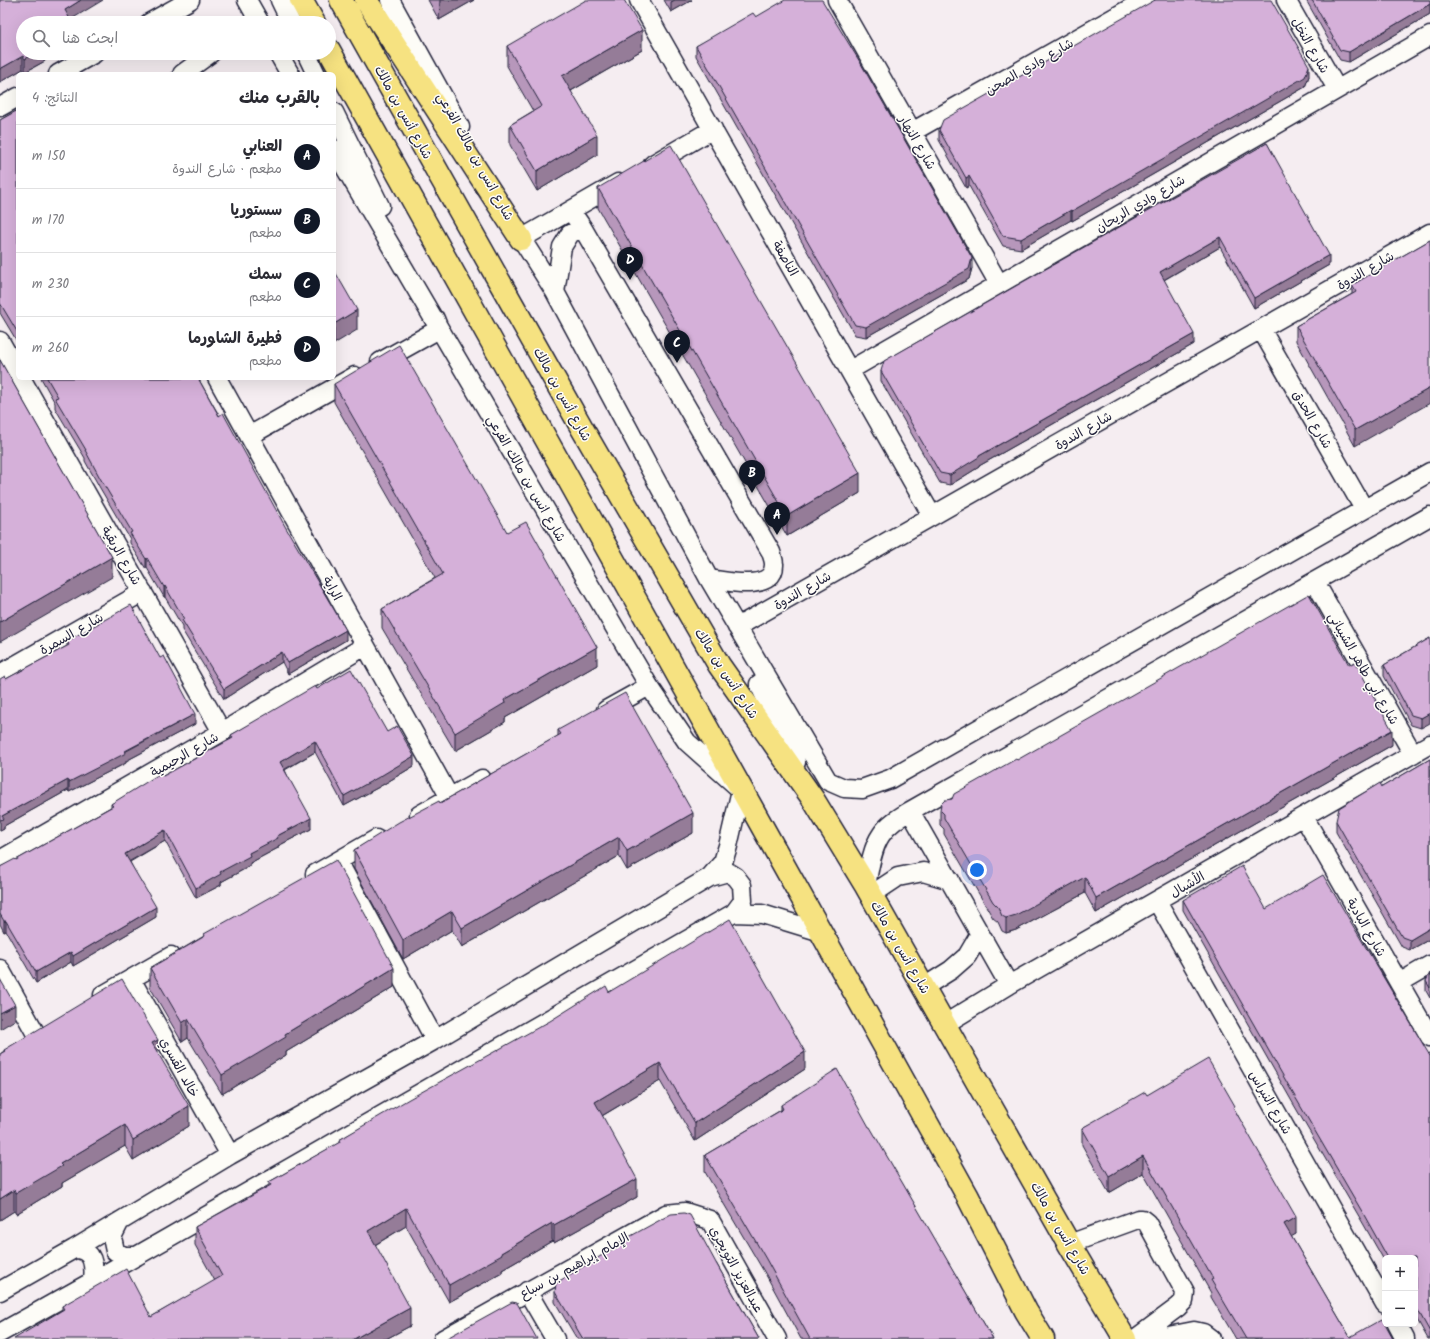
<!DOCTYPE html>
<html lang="ar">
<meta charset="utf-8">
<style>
body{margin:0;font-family:Kalam,"Playpen Sans Arabic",sans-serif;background:#f7f7f7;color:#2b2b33;direction:rtl}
.controls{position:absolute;right:12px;bottom:12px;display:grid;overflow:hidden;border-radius:6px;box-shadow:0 4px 16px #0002}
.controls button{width:36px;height:36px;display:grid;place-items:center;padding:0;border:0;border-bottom:1px solid #e1e1e2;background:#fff;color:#2b2b33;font:20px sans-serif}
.you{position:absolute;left:977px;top:870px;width:14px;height:14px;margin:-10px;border:3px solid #fff;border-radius:50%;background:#1a73e8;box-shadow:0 0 0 6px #1a73e833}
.badge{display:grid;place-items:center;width:26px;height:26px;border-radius:50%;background:#111827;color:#fff;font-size:13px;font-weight:700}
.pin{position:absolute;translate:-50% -33px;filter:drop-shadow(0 1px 2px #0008)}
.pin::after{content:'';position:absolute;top:21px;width:14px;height:12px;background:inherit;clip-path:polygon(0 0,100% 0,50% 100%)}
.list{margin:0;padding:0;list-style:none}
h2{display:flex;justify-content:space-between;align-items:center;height:52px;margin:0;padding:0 16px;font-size:17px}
h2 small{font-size:13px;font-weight:400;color:#7c7c81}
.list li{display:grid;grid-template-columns:26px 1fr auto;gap:12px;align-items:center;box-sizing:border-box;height:64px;padding:0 16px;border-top:1px solid #e1e1e2}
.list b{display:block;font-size:15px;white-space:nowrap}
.list p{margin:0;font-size:13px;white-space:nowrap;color:#7c7c81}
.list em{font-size:13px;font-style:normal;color:#7c7c81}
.icon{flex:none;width:22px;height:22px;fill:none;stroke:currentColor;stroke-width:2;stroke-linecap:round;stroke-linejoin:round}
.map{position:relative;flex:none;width:1430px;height:1339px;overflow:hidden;direction:ltr}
.search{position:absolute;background:#fff;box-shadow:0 4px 16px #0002;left:16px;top:16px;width:320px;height:44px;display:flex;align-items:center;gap:10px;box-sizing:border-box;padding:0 14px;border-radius:22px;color:#7c7c81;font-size:15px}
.panel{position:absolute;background:#fff;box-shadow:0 4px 16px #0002;left:16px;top:72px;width:320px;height:308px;border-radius:6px;direction:rtl}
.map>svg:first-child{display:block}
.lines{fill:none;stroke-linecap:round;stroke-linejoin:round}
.minor-casing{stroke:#22223b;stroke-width:21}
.major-casing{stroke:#22223b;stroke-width:25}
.minor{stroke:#fdfcf7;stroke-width:18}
.major{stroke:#f6e281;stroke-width:22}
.wall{fill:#b797bb;stroke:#22223b}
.shaded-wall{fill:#957b98;stroke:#22223b}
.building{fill:#d5b0d9;stroke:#22223b}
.labels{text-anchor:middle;stroke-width:3;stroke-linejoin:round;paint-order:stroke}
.street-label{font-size:13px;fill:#22223b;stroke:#fdfcf7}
</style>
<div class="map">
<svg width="1430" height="1339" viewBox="0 0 1430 1339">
<rect width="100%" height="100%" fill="#f5edf1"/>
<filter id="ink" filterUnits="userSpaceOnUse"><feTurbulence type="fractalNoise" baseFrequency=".025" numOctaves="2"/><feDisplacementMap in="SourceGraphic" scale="8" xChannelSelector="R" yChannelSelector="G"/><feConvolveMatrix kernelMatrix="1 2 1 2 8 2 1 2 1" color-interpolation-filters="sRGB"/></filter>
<g filter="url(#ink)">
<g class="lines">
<!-- minor casing -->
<g class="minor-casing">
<path id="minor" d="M 247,0 L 260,23
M 280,0 L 291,23
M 390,0 L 460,127
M 639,0 L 932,516
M 837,0 L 999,284
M 1286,0 L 1337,89
M 149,23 L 190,0
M 278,53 L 290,74
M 306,53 L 316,74
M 58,74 L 95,53
M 182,74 L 211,53
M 0,107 L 18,97
M 334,112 L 380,206
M 912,132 L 1145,0
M 653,164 L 713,129
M 571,211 L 582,227 L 771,552 C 772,556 774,560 774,564 C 775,593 725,581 709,579
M 514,227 L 555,292 L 709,579 L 828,781 L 844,788 L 862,789 L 890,779 L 1430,472
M 521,239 L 618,183
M 555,292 L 562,247 L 570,234 L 582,227
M 1261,329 L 1364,509
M 0,341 L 18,373
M 380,362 L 439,329 L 435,319
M 850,370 L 1430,36
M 21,378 L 222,732
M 217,378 L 450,798
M 249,436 L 355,376
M 1315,582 L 1413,754
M 737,627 L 1430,233
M 0,674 L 143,592
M 759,684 L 796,762
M 606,710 L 649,686
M 910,811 L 1009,985
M 419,815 L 482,779
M 1304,817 L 1430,1037
M 0,860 L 222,732 L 365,646
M 338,861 L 435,1040
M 315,874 L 376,839
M 710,877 L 728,872 L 736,877 L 742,885 L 743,901 L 734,913
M 866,886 C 869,870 872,848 881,835 C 888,824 900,817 910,811 L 1430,516
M 871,895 L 898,877 L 923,872 L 950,880
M 1157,901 L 1385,1304
M 0,969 L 36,1034
M 131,979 L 230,1155
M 1399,983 L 1430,965
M 924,987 L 951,970 L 967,956 L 980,934
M 103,995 L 171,956
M 945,1024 L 1009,985 L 1430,744
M 120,1221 L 112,1237 L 115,1251 L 124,1256 L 137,1256
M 1069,1244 L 1138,1219 L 1142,1219 L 1147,1223 L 1185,1292 L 1184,1301 L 1178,1307 L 1135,1339
M 74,1249 C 77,1249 82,1250 84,1251 C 95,1256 94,1271 93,1281
M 0,1291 L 74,1249 L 230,1155 L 435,1040 L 710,877 L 723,862 L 728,846 L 741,790 L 687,742 L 649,686 L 334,149
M 527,1291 L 555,1339
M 1397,1324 L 1405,1339
M 0,1333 L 93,1281 L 734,913 L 762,914 L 821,932
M 443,1339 L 666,1214 L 685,1212 L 710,1220 L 777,1339
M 1153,1339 L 1194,1331 L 1203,1333 L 1211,1339"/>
</g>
<!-- major casing -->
<g class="major-casing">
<path id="major" d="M 301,0 L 314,23
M 341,0 L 583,430 L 719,665 L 813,799 L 866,886 L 1069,1244 L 1125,1339
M 366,0 L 521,239
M 329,50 L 821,932 L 967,1195 L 1026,1311 L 1043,1339"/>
</g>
<!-- minor -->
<use href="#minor" class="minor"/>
<!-- major -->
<use href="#major" class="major"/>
</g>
<!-- wall -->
<path class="wall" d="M 0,0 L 70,19 L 23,53 L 50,53 L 45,56 L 45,61 L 25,72 L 23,69 L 0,82 Z
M 428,0 L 474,0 L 439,20 Z
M 664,0 L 692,0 L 671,12 Z
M 1306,0 L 1430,0 L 1430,14 L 1349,62 L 1340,60 Z
M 756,17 L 972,268 L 969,279 L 866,337 L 855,335 L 696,56 L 696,46 Z
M 507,46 L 642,50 L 571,91 L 597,155 L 537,191 L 510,145 L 510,125 L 533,111 L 507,66 Z
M 1309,76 L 1305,87 L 1072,221 L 1071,220 L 1021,249 L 1003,246 L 969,186 L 966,188 L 939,140 L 939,130 Z
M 18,110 L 18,343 L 0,313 L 0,120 Z
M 1267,143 L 1329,265 L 1254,308 L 1220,247 L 1164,280 L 1194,344 L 979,466 L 979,467 L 950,485 L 940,483 L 881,381 L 881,371 Z
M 598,188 L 860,493 L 787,536 L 598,208 Z
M 1430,240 L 1355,446 L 1296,341 L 1296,326 L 1352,294 L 1352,285 Z
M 41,378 L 198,378 L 346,640 L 288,674 L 282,662 L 224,699 L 182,630 L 182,626 L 165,597 L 164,597 L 147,568 L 146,569 L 130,543 L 130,539 L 100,488 L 85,461 L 85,458 L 55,408 L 55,403 Z
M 334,384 L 507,532 L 597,665 L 505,718 L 505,722 L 455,751 L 382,628 L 382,609 L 435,578 L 334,402 Z
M 1430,638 L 1421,728 L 1411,725 L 1384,676 L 1384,665 Z
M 67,641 L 195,724 L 126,761 L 126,763 L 69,792 L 68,790 L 4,826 L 4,829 L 0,831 L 6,679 L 67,646 Z
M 317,689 L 387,732 L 414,766 L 379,787 L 344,806 L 315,752 L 285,770 L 311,829 L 278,846 L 278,848 L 250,863 L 250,866 L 221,882 L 221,885 L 196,898 L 165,841 L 130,862 L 156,917 L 73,966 L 71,962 L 36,983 L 6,931 L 4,932 L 0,924 L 0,867 L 16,860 L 111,807 L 111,804 L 231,739 L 231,735 Z
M 558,730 L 693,833 L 627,870 L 619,856 L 462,947 L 452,930 L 403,959 L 354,869 L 354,850 L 440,803 L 558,736 Z
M 1392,745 L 1096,913 L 1085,893 L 1016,930 L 1006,933 L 1002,931 L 998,922 L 993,918 L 944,834 L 944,829 L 940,825 L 940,810 L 952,799 L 1017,760 Z
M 1430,759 L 1430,939 L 1410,950 L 1402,947 L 1336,832 L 1336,821 L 1382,787 Z
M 1183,900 L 1266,909 L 1430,1056 L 1430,1339 L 1428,1339 L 1415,1316 L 1415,1258 L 1385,1258 L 1385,1262 L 1364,1225 L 1294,1105 L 1183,910 Z
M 204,934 L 394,987 L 286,1052 L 286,1055 L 222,1094 L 188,1038 L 182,1042 L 150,987 L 150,968 L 204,936 Z
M 1430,973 L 1430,998 L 1426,991 L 1426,981 Z
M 609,992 L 805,1069 L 695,1141 L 660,1081 L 602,1116 L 637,1197 L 554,1243 L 552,1241 L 502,1270 L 502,1273 L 449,1302 L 406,1226 L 375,1245 L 410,1326 L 386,1339 L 62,1311 L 62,1306 L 151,1317 L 215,1281 L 195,1245 L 195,1227 L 269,1185 L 269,1182 L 339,1143 L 339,1140 Z
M 4,1050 L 158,1054 L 189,1126 L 133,1160 L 125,1146 L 62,1183 L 62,1186 L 16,1214 L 14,1211 L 0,1220 L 0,1054 L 4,1051 Z
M 1147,1095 L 1235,1110 L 1296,1234 L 1291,1236 L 1350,1337 L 1393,1339 L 1236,1339 L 1211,1297 L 1211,1293 L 1143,1173 L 1109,1193 L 1082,1145 L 1082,1128 Z
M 781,1105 L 869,1127 L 993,1339 L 801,1339 L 766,1275 L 705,1172 L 705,1155 L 781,1110 Z
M 618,1243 L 716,1263 L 759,1339 L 577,1339 L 555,1302 L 555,1292 L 618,1246 Z"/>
<!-- shaded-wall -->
<path class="shaded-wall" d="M 81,0 L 103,0 L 65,23 L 65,10 Z
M 440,0 L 474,0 L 439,20 Z
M 675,0 L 692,0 L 671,12 L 671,2 Z
M 1430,4 L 1430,14 L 1349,62 L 1349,52 Z
M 642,30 L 642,50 L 562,96 L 562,76 Z
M 35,53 L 50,53 L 45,56 L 45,61 L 25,72 L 25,59 Z
M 23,56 L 23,69 L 0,82 L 0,69 Z
M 1309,66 L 1309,76 L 1305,87 L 1072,221 L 1072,211 Z
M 597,135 L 597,155 L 537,191 L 537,171 Z
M 969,176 L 969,186 L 966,188 L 966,178 Z
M 1071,210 L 1071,220 L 1021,249 L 1021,239 Z
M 1220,237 L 1220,247 L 1160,282 L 1160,272 Z
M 1329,255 L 1329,265 L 1254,308 L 1254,298 Z
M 972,258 L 972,268 L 969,279 L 866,337 L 866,327 Z
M 357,310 L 357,330 L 334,344 L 334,324 Z
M 1194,334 L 1194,344 L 979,466 L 979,467 L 950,485 L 950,475 L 979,456 Z
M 1430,388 L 1430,403 L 1355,446 L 1355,430 Z
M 860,473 L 860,493 L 787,536 L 787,516 Z
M 112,557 L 112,577 L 0,642 L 0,622 Z
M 147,558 L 147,568 L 146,569 L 146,559 Z
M 165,586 L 165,597 L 164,597 L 164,587 Z
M 346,630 L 346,640 L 288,674 L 288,663 Z
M 597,647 L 597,665 L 505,718 L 505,722 L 455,751 L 455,733 L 504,700 Z
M 282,652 L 282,662 L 224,699 L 224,689 Z
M 1430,713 L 1430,723 L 1421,728 L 1421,718 Z
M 195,714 L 195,724 L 126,761 L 126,763 L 69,792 L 69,782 Z
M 1392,730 L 1392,745 L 1096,913 L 1096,898 Z
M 315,741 L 315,752 L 280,772 L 280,762 Z
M 414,756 L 414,766 L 379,787 L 344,806 L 344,796 Z
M 68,780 L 68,790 L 4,826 L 4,829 L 0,831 L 0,820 L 2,816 Z
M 693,813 L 693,833 L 627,870 L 627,851 Z
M 311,818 L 311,829 L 278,846 L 278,848 L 250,863 L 250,866 L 221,882 L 221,885 L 196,898 L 196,888 L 249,853 L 277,836 Z
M 165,830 L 165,841 L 125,864 L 125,854 Z
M 619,837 L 619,856 L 462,947 L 462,928 Z
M 1085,877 L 1085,893 L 1016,930 L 1006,933 L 1006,918 Z
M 156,907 L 156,917 L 73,966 L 73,956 Z
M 452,911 L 452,930 L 403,959 L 403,940 Z
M 4,921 L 6,921 L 6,931 L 4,932 Z
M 1430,928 L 1430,939 L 1410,950 L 1410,940 Z
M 71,952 L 71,962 L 36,983 L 36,972 Z
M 394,968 L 394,987 L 286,1052 L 286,1055 L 222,1094 L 222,1075 L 285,1034 Z
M 15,1005 L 15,1020 L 0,1029 L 0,1013 Z
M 188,1019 L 188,1038 L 182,1042 L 182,1023 Z
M 158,1040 L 158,1060 L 152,1043 Z
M 805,1052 L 805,1069 L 695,1141 L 695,1123 Z
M 660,1063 L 660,1081 L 595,1120 L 595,1102 Z
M 189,1106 L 189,1126 L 133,1160 L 133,1140 Z
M 125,1125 L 125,1146 L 62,1183 L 62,1186 L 16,1214 L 16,1193 L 60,1164 Z
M 1143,1156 L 1143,1173 L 1109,1193 L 1109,1176 Z
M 637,1179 L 637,1197 L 554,1243 L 554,1225 Z
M 14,1190 L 14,1211 L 0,1220 L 0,1199 Z
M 406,1208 L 406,1226 L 368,1249 L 368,1231 Z
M 1296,1217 L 1296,1234 L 1284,1241 L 1284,1224 Z
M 552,1223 L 552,1241 L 502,1270 L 502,1273 L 449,1302 L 449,1285 L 501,1253 Z
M 410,1308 L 410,1326 L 386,1339 L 354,1339 Z"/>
<!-- building -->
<path class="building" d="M 0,0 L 81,0 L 65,10 L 72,23 L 23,23 L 23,53 L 35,53 L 25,59 L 23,56 L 0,69 Z
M 586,0 L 624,0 L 642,30 L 562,76 L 597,135 L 537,171 L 510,125 L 542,106 L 507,46 Z
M 785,0 L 822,0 L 860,62 L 972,258 L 969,269 L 866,327 L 855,325 L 696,46 L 753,13 L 756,17 Z
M 1155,0 L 1271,0 L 1309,66 L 1305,77 L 1072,211 L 1071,210 L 1021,239 L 1003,236 L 969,176 L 966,178 L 939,130 L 943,120 Z
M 1312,0 L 1430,0 L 1430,4 L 1349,52 L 1340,50 Z
M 18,110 L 18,333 L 0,303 L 0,120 Z
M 1267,143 L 1329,255 L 1254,298 L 1220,237 L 1160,272 L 1194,334 L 979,456 L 979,457 L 950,475 L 940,473 L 881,371 L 884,361 Z
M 671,145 L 860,473 L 787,516 L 598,188 Z
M 1430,240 L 1430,388 L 1355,430 L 1296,326 L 1356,292 L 1352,285 Z
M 334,270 L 357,310 L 334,324 Z
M 399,345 L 507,532 L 526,522 L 597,647 L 504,700 L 505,703 L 455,733 L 382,609 L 443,574 L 334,384 Z
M 0,360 L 112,557 L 0,622 Z
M 47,378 L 198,378 L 219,416 L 223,413 L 286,528 L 346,630 L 288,663 L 282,652 L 224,689 L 182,620 L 184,619 L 165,586 L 164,587 L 147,558 L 146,559 L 130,533 L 132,532 L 100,478 L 85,450 L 86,450 L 55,398 L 58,397 Z
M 1309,594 L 1349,665 L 1355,662 L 1392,730 L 1096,898 L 1085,877 L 1016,915 L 1006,918 L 1002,916 L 998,907 L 993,902 L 944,818 L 944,814 L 940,810 L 941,804 L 945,800 L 952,799 L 954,794 L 1016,759 L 1017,760 Z
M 131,605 L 160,658 L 164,656 L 195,714 L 125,751 L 126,753 L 69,782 L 68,780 L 2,816 L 4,819 L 0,820 L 0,679 L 5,676 L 6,679 L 69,645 L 67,641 Z
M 1430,638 L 1430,713 L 1421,718 L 1411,715 L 1384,665 Z
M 351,669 L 387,732 L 397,726 L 414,756 L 379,777 L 344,796 L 315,741 L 280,762 L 311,818 L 277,836 L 278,838 L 249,853 L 250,856 L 220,872 L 221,874 L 196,888 L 165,830 L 125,854 L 156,907 L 73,956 L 71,952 L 36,972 L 6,921 L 4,921 L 0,914 L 0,867 L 15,859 L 16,860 L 113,806 L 111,804 L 161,773 L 163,776 L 233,738 L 231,735 L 315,686 L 317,689 Z
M 625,693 L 693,813 L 627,851 L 619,837 L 462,928 L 452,911 L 403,940 L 354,850 L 399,822 L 439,801 L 440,803 L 561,734 L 558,730 Z
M 1430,759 L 1430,928 L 1410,940 L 1402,937 L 1336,821 L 1339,808 L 1380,783 L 1382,787 Z
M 336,860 L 394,968 L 285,1034 L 286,1037 L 222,1075 L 188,1019 L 182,1023 L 150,968 L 205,936 L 204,934 Z
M 1242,866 L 1266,909 L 1323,875 L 1430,1056 L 1430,1332 L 1415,1305 L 1415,1258 L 1388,1258 L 1364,1215 L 1294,1095 L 1183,900 Z
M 730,919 L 805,1052 L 695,1123 L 660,1063 L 595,1102 L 637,1179 L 554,1225 L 552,1223 L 501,1253 L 502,1255 L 449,1285 L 406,1208 L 368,1231 L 410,1308 L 354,1339 L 14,1339 L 64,1309 L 62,1306 L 126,1269 L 151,1317 L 222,1276 L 195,1227 L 271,1185 L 269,1182 L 340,1142 L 339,1140 L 409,1099 L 550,1021 L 606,986 L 609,992 Z
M 1430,973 L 1430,988 L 1426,981 Z
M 0,979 L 15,1005 L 0,1013 Z
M 122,979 L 158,1040 L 152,1043 L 189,1106 L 133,1140 L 125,1125 L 60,1164 L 62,1166 L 16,1193 L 14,1190 L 0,1199 L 0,1054 L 5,1051 L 4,1050 Z
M 1208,1059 L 1235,1106 L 1233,1107 L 1296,1217 L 1284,1224 L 1350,1337 L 1382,1319 L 1393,1339 L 1246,1339 L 1211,1280 L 1213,1279 L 1143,1156 L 1109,1176 L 1082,1128 L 1145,1092 L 1147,1095 Z
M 837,1069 L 869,1127 L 870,1127 L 993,1339 L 810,1339 L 766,1259 L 705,1155 L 783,1109 L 781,1105 Z
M 684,1213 L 690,1215 L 716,1263 L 759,1339 L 583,1339 L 555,1292 L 556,1283 L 619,1245 L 618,1243 L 671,1214 Z
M 512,1302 L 517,1303 L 537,1339 L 447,1339 L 447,1338 Z"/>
</g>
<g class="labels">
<!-- street labels -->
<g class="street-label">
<text transform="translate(1311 45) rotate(60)" y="5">شارع النخل</text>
<text transform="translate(1029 66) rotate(-30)" y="5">شارع وادي الصحن</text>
<text transform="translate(404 112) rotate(61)" y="5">شارع أنس بن مالك</text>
<text transform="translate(918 142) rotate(60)" y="5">شارع النهار</text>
<text transform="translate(476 156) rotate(61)" y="5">شارع انس بن مالك الفرعي</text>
<text transform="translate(1140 203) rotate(-30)" y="5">شارع وادي الريحان</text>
<text transform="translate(786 258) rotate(60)" y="5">الناصفة</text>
<text transform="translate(1365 270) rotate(-30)" y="5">شارع الندوة</text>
<text transform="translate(563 394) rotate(61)" y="5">شارع أنس بن مالك</text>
<text transform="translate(1313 419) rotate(60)" y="5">شارع الحدق</text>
<text transform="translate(1083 430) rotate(-30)" y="5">شارع الندوة</text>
<text transform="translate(527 478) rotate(60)" y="5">شارع انس بن مالك الفرعي</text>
<text transform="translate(122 555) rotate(60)" y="5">شارع الربقية</text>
<text transform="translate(333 588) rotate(61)" y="5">الراية</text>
<text transform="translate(802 590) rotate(-30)" y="5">شارع الندوة</text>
<text transform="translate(71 633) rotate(-30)" y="5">شارع السمرة</text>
<text transform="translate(1364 668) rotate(60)" y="5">شارع أبي طاهر الشيباني</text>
<text transform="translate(727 673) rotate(57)" y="5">شارع أنس بن مالك</text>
<text transform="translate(184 754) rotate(-30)" y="5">شارع الرحيمية</text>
<text transform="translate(1187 884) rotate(-30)" y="5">الأشبال</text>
<text transform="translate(1367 927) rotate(60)" y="5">شارع البادية</text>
<text transform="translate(901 947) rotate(60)" y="5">شارع أنس بن مالك</text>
<text transform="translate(180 1067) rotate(61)" y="5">خالد القسري</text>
<text transform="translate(1271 1102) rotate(60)" y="5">شارع النبراس</text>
<text transform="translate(1061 1228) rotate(60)" y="5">شارع أنس بن مالك</text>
<text transform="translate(574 1265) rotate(-29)" y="5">الإمام إبراهيم بن سباع</text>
<text transform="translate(737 1269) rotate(61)" y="5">عبدالعزيز التويجري</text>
</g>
</g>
</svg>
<div class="controls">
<button>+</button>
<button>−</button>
</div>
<div class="you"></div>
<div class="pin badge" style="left:777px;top:535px">A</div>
<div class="pin badge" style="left:752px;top:493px">B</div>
<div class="pin badge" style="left:677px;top:363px">C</div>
<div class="pin badge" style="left:630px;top:280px">D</div>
<div class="search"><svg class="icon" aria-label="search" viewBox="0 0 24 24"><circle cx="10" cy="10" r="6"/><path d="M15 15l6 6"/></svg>ابحث هنا</div>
<section class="panel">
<h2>بالقرب منك<small>النتائج: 4</small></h2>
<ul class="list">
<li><span class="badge">A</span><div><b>العنابي</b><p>مطعم · شارع الندوة</p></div><em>150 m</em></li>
<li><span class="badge">B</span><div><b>سستوريا</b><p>مطعم</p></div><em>170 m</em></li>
<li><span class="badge">C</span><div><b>سمك</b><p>مطعم</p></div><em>230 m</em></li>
<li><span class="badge">D</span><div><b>فطيرة الشاورما</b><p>مطعم</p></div><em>260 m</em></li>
</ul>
</section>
</div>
